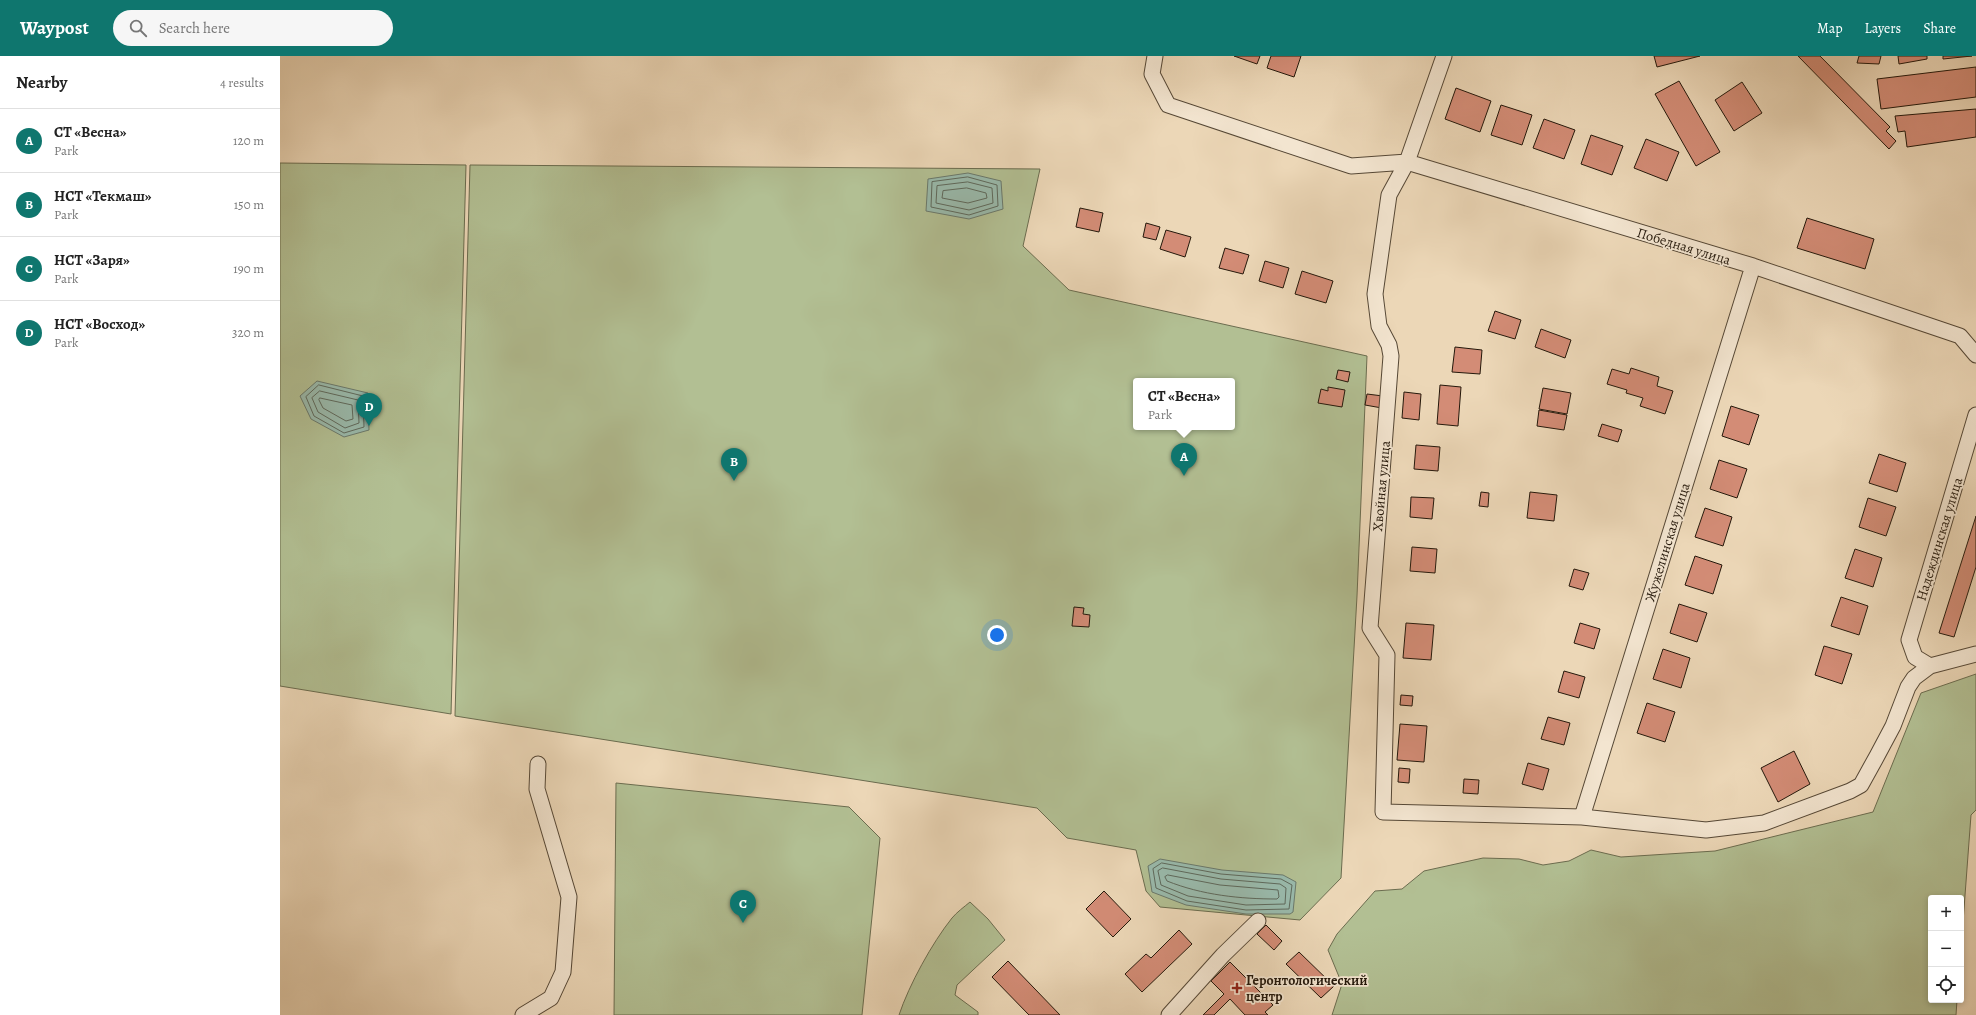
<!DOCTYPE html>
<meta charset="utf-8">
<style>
body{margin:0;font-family:Alegreya,serif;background:#f6f6f6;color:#222}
.controls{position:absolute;right:12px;bottom:12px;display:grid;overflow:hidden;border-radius:4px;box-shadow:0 2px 6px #0003}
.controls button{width:36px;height:36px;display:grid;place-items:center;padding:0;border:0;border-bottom:1px solid #e0e0e0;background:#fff;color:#222;font:20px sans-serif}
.you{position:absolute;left:717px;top:579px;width:14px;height:14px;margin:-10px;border:3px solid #fff;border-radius:50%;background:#1a73e8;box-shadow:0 0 0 6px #1a73e833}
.badge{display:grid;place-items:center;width:26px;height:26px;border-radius:50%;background:#0f766e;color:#fff;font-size:13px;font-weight:700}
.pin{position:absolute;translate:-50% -33px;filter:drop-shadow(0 1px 2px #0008)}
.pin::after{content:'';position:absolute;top:21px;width:14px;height:12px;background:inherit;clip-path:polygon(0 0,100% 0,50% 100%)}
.popup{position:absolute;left:853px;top:322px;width:102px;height:52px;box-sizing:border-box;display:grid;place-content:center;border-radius:4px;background:#fff;filter:drop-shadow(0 1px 3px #0005);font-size:13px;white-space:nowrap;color:#767676}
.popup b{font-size:15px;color:#222}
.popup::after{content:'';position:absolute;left:50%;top:100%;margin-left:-8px;border:8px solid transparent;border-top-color:#fff}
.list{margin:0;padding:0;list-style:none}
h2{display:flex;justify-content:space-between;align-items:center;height:52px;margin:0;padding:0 16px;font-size:17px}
h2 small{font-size:13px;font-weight:400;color:#767676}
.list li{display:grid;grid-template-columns:26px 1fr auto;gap:12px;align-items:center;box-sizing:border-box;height:64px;padding:0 16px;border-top:1px solid #e0e0e0}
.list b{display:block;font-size:15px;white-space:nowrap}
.list p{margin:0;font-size:13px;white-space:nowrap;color:#767676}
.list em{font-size:13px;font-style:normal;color:#767676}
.icon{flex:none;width:22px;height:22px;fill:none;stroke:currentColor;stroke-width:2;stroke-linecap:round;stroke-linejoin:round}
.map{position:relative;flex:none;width:1696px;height:959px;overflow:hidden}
header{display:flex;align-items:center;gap:24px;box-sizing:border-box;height:56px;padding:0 20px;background:#0f766e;color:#fff}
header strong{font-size:19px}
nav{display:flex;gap:22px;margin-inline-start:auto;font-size:14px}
.search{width:280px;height:36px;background:#f6f6f6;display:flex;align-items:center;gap:10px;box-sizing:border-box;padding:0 14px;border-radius:22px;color:#767676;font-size:15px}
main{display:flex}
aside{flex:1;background:#fff}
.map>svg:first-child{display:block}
.green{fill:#b2bf93;stroke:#6b6c4f;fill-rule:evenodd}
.water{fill:#99baac;stroke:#6a796c}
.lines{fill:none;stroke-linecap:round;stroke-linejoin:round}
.shore{stroke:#5e695c;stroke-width:1}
.building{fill:#d38c76;stroke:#24180b}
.street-casing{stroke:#564836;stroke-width:17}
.street{stroke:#f3e5d0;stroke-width:15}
.poi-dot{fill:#8f2418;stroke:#f3e5d0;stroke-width:1.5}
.labels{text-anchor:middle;stroke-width:3.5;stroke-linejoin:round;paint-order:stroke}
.street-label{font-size:14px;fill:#24180b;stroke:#f3e5d0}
.poi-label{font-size:14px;font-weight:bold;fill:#24180b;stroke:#f3e5d0;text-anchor:start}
</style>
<header>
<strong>Waypost</strong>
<div class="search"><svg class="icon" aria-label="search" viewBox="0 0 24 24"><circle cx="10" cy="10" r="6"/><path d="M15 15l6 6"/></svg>Search here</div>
<nav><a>Map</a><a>Layers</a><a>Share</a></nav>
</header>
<main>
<aside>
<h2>Nearby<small>4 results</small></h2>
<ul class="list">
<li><span class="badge">A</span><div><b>СТ «Весна»</b><p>Park</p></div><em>120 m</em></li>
<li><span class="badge">B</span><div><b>НСТ «Текмаш»</b><p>Park</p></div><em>150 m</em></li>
<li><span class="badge">C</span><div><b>НСТ «Заря»</b><p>Park</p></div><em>190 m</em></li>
<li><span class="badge">D</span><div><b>НСТ «Восход»</b><p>Park</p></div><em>320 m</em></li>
</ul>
</aside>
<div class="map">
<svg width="1696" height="959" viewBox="0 0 1696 959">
<rect width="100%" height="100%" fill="#ecd7b7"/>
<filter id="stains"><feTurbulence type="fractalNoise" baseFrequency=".005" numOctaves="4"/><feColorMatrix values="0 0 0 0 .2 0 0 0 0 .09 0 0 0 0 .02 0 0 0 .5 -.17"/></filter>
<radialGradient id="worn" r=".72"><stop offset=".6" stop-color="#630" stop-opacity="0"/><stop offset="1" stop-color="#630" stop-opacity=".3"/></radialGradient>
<!-- green -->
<path class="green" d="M 0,107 L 186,109 L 171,658 L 0,630 Z
M 190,109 L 760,113 L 743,190 L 789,234 L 1087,300 L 1077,540 L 1061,822 L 1020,864 L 880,851 L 866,835 L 856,794 L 787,782 L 757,752 L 175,660 ZM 856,325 L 952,325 L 952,371 L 856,371 Z
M 1696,618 L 1696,754 L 1691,759 L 1681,893 L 1681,842 L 1651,842 L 1651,944 L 1677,944 L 1676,959 L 1052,959 L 1062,928 L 1048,894 L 1057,878 L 1095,835 L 1122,833 L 1144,815 L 1203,802 L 1239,803 L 1263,809 L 1289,805 L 1311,794 L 1341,801 L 1435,795 L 1593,756 L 1641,637 Z
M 336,727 L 569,751 L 600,782 L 582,959 L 334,959 Z
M 690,846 L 708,863 L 725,884 L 677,929 L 675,939 L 698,956 L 698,959 L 619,959 C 629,929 652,887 672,862 C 677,856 684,851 690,846 Z"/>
<!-- water -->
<path class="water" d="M 688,117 L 721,125 L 723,153 L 689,163 L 646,155 L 648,123 Z
M 37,325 L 88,337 L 89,374 L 64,381 L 31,363 L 20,340 Z
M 880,803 L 942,814 L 1003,819 L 1016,826 L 1013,856 L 1010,858 L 966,858 L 906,849 L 872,836 L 868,810 Z"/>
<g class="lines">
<!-- shore -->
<path class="shore" d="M 688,121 L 717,129 L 718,150 L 689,159 L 651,151 L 652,126 Z
M 688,126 L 712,132 L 713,147 L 689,154 L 656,147 L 657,130 Z
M 687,132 L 706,137 L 707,142 L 688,147 L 662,142 L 663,135 Z
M 39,329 L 83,340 L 84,371 L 64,377 L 34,360 L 26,341 Z
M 40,335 L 78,344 L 79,367 L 65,372 L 38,356 L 32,342 Z
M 40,342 L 72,349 L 73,363 L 66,365 L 43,352 L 39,344 Z
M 882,807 L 941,818 L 1001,823 L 1012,829 L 1009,853 L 966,854 L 907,845 L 876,832 L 873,813 Z
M 883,812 L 941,823 L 1000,828 L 1006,832 L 1005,848 L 966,849 L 908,840 L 881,829 L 878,815 Z
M 888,819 L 940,829 L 998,834 L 999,841 L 997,843 C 960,843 922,839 887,825 L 885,821 Z"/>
</g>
<!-- building -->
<path class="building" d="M 954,0 L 980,0 L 977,8 Z
M 991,0 L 1021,0 L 1014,21 L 987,12 Z
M 1374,0 L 1420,0 L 1377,11 Z
M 1518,0 L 1540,0 L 1610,71 L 1606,75 L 1616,85 L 1609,93 Z
M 1579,0 L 1601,0 L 1599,8 L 1577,7 Z
M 1618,0 L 1647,0 L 1647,3 L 1619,8 Z
M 1663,0 L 1692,0 L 1663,3 Z
M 1696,11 L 1696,41 L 1601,53 L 1597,23 Z
M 1399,25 L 1440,96 L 1416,110 L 1375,38 Z
M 1462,26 L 1482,57 L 1454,75 L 1435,44 Z
M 1176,32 L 1211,45 L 1200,76 L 1165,63 Z
M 1221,49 L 1252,59 L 1242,89 L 1211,79 Z
M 1696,53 L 1696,81 L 1627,91 L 1625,75 L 1618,76 L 1615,60 Z
M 1264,63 L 1295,74 L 1284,103 L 1253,92 Z
M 1311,79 L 1343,90 L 1332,119 L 1301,108 Z
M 1366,83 L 1399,96 L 1387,125 L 1354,112 Z
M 800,152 L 823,157 L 819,176 L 796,171 Z
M 1527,162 L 1594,183 L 1585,213 L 1517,192 Z
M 866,167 L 880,171 L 876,184 L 863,181 Z
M 886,174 L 911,181 L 905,201 L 880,193 Z
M 945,192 L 969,199 L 963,218 L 939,212 Z
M 985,205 L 1009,212 L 1003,232 L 979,225 Z
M 1022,215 L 1053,225 L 1046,247 L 1015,238 Z
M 1215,255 L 1241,264 L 1235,283 L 1208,275 Z
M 1261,273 L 1291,284 L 1285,302 L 1255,291 Z
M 1175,291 L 1202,294 L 1200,318 L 1172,316 Z
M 1351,312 L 1379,321 L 1377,330 L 1393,335 L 1385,358 L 1360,350 L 1363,342 L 1346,337 L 1347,334 L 1327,328 L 1332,313 L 1349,318 Z
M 1058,314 L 1070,316 L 1068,326 L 1056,323 Z
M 1160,329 L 1181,331 L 1178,370 L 1157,368 Z
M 1048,331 L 1065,334 L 1062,351 L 1038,347 L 1041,333 L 1048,335 Z
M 1263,332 L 1291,337 L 1287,358 L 1259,353 Z
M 1124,336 L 1141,338 L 1139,364 L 1122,362 Z
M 1087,338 L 1103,340 L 1102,352 L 1085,349 Z
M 1451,350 L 1479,359 L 1469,389 L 1442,380 Z
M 1259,354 L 1287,359 L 1284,374 L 1257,370 Z
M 1322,368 L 1342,374 L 1338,386 L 1318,380 Z
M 1136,389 L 1160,391 L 1158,415 L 1134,413 Z
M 1599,398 L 1626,407 L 1617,436 L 1589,427 Z
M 1439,404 L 1467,413 L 1457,442 L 1430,433 Z
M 1201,436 L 1209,437 L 1208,451 L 1199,450 Z
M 1250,436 L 1277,439 L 1274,465 L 1247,462 Z
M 1131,441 L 1154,442 L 1152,463 L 1130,461 Z
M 1588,442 L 1616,451 L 1606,480 L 1579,471 Z
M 1425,452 L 1452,461 L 1443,490 L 1415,481 Z
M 1696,460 L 1696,511 L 1674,581 L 1659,577 Z
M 1132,491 L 1157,493 L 1155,517 L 1130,515 Z
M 1575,493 L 1602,502 L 1593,531 L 1565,522 Z
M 1415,500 L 1442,509 L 1433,538 L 1405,529 Z
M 1294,513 L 1309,517 L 1303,534 L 1289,530 Z
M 1561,541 L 1588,550 L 1579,579 L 1551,570 Z
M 1399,548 L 1427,557 L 1417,586 L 1390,577 Z
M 794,551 L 804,552 L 803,558 L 810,559 L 809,571 L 792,570 Z
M 1126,567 L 1154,569 L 1151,604 L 1123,602 Z
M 1300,567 L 1320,573 L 1314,593 L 1294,587 Z
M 1544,590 L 1572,598 L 1562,628 L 1535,619 Z
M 1383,593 L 1410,602 L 1401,632 L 1373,623 Z
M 1284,615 L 1305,621 L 1299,642 L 1278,636 Z
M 1121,639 L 1133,640 L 1132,650 L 1120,649 Z
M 1367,647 L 1395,656 L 1385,686 L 1357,677 Z
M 1268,661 L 1290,667 L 1284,689 L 1261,683 Z
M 1120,668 L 1147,670 L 1144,706 L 1117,704 Z
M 1514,695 L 1530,728 L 1498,746 L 1481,712 Z
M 1248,707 L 1269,713 L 1263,734 L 1242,728 Z
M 1119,712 L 1130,713 L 1129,727 L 1118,726 Z
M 1184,723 L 1199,724 L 1198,738 L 1183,737 Z
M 824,835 L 851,863 L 833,881 L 806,853 Z
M 986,869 L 1002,885 L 994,894 L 977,878 Z
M 899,874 L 912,888 L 862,936 L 845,918 L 866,898 L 871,902 Z
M 1019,896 L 1054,930 L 1041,942 L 1006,908 Z
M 728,905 L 780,959 L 749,959 L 712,921 Z
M 950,906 L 993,949 L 985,956 L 988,959 L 965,959 L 950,943 L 934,959 L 923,959 L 944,938 L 931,925 Z"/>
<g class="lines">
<!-- street casing -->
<g class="street-casing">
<path id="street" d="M 875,0 L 872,18 L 888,49 L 1071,110 L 1127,106 L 1473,210 L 1680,280 L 1696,299
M 1164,0 L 1127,106 L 1109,139 L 1095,238 L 1099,270 L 1109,289 L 1111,300 L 1090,572 L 1107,599 L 1103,756 L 1302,761 L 1426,774 L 1484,767 L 1570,735 L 1581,729 L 1597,700 L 1613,670 L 1628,631 L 1634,622 L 1650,610
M 1696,359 L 1629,584 L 1635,601 L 1650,610 L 1696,598
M 1302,761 L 1473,210
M 243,959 L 271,942 L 283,916 L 289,841 L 257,733 L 258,708
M 889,959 L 943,899 L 978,865"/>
</g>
<!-- street -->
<use href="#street" class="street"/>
</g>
<!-- markers -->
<path class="poi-dot" d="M955 926h4v4h4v4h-4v4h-4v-4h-4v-4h4z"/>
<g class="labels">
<!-- street labels -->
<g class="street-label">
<text transform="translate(1404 190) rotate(17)" y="5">Победная улица</text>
<text transform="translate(1101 430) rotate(-85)" y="5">Хвойная улица</text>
<text transform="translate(1659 483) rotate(-73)" y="5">Надеждинская улица</text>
<text transform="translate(1387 486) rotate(-73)" y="5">Жужелинская улица</text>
</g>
<!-- poi labels -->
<g class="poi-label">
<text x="966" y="929">Геронтологический<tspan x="966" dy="16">центр</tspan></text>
</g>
</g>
<rect width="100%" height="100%" filter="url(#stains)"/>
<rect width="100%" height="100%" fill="url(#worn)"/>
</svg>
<div class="controls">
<button>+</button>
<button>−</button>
<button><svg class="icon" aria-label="locate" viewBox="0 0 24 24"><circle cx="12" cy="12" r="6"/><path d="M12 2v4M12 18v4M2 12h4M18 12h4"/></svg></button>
</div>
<div class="you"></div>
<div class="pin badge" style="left:904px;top:420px">A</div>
<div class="popup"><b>СТ «Весна»</b>Park</div>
<div class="pin badge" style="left:454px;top:425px">B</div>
<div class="pin badge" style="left:463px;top:867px">C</div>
<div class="pin badge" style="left:89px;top:370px">D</div>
</div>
</main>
